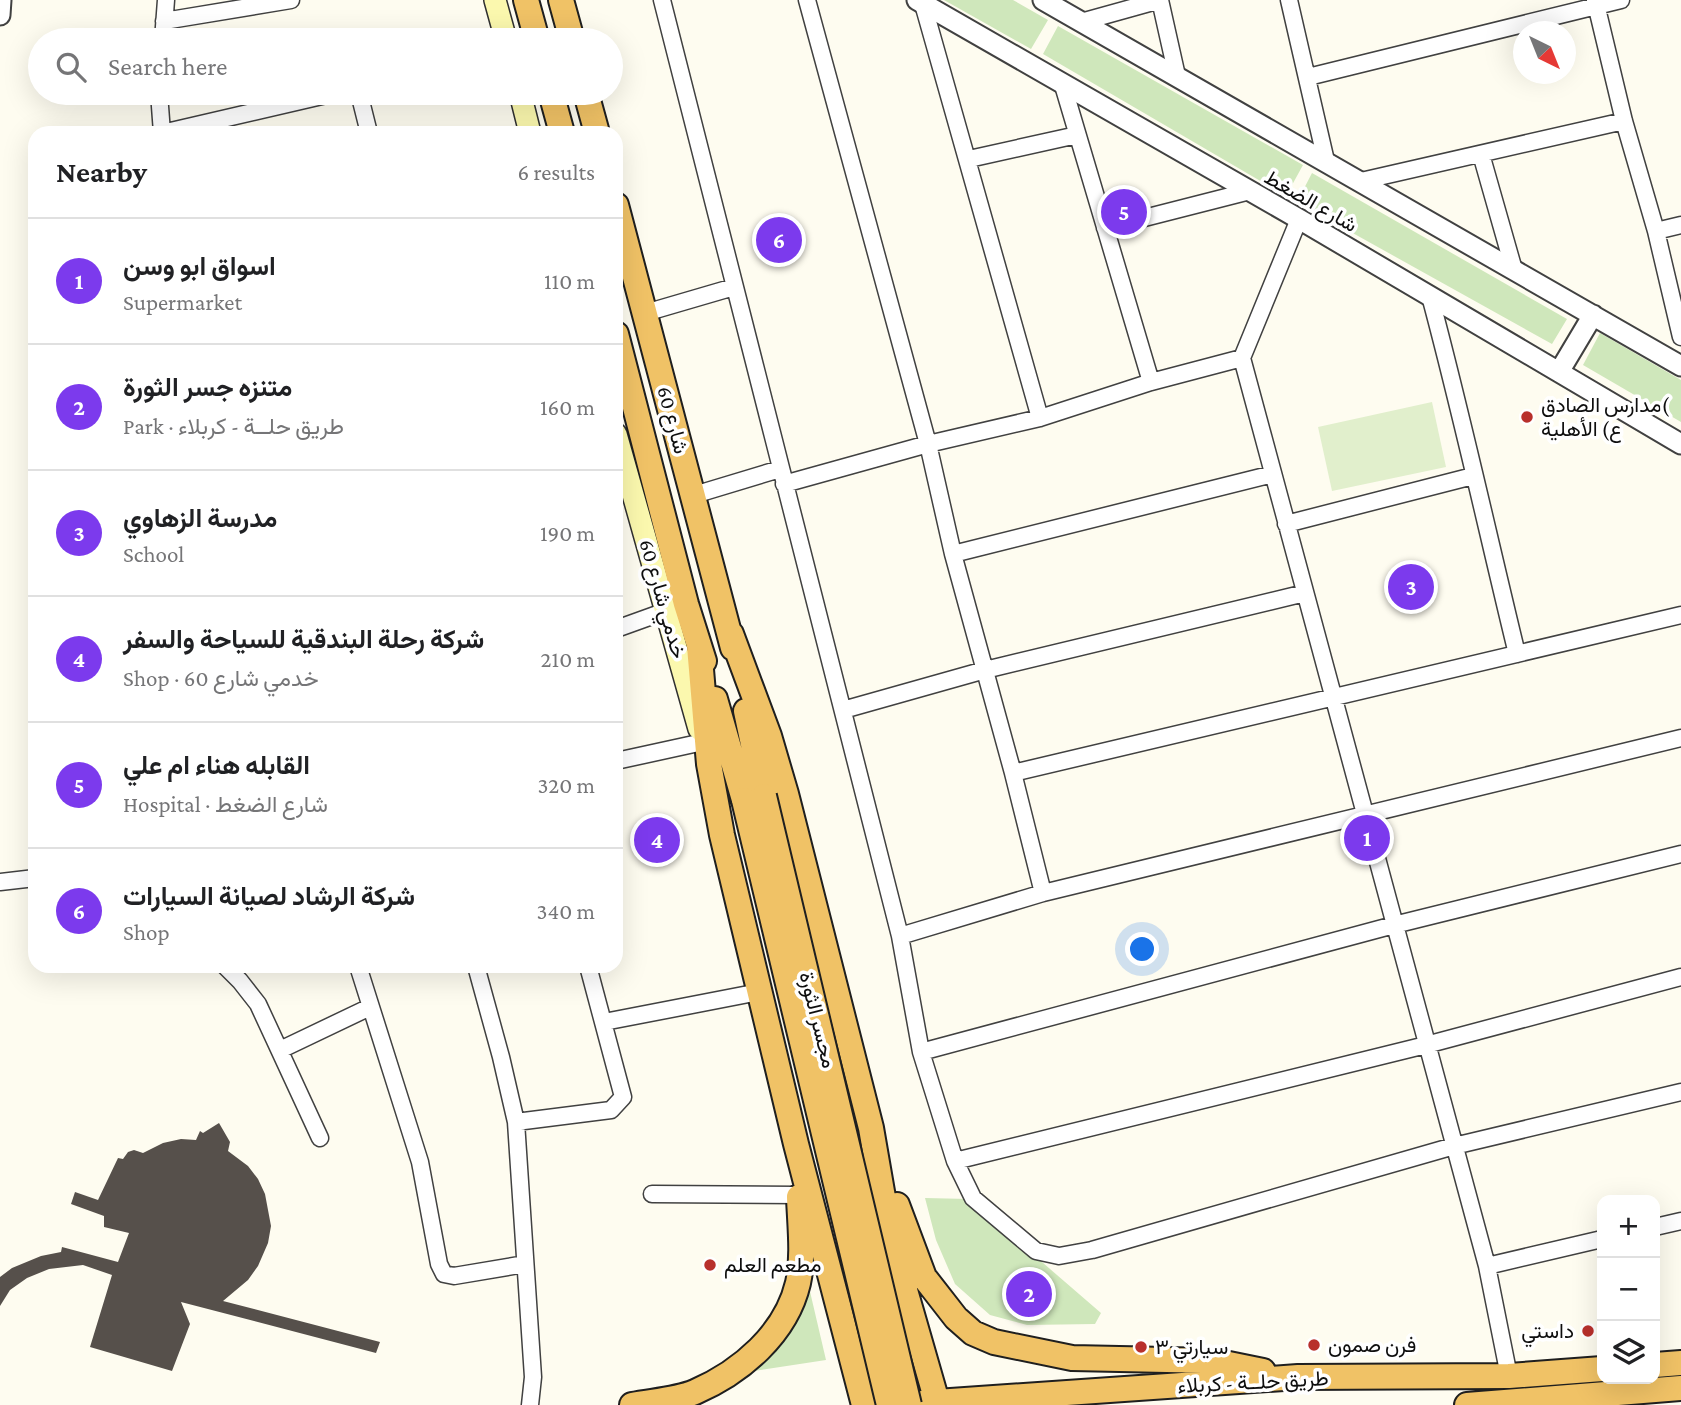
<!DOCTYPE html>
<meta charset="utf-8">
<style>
body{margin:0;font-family:"Crimson Pro",Vazirmatn,serif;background:#f2f2f2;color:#202124}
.controls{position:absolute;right:21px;bottom:21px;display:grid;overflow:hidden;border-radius:14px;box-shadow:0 7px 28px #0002}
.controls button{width:63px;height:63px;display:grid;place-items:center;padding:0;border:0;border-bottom:2px solid #e0e0e0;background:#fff;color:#202124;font:35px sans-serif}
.compass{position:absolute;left:1513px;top:21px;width:63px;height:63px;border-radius:50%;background:#fff;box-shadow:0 7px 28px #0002;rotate:137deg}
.you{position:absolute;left:1143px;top:950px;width:24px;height:24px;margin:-18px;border:5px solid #fff;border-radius:50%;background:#1a73e8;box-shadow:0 0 0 10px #1a73e833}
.badge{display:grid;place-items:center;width:46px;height:46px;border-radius:50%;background:#7c3aed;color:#fff;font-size:23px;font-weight:700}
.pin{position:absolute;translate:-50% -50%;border:4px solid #fff;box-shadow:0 2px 7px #0006}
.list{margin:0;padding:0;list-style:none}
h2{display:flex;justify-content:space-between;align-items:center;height:91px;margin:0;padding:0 28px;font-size:30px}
h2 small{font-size:23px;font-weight:400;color:#757577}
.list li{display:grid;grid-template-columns:46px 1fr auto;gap:21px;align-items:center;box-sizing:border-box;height:126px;padding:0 28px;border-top:2px solid #e0e0e0}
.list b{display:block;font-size:26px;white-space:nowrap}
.list p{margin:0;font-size:23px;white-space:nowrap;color:#757577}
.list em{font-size:23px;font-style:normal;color:#757577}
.icon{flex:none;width:38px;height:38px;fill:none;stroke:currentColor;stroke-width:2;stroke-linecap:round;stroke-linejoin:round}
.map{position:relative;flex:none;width:1681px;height:1405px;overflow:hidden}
.search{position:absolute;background:#fff;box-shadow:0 7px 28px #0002;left:28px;top:28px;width:595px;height:77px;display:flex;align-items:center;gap:18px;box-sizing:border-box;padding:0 24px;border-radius:38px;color:#757577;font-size:26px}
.panel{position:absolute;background:#fff;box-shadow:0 7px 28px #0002;left:28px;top:126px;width:595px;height:847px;border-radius:21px}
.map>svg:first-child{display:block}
.green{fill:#cfe7bb}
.pitch{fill:#e1efcc}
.building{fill:#56504b}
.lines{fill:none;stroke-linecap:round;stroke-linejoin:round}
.minor-casing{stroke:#414141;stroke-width:19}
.tertiary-casing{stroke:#414141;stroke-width:23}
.secondary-casing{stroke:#303030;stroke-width:24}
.trunk-casing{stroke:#1f1f1f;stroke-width:28}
.minor{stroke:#fff;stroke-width:16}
.tertiary{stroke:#fff;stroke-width:19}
.secondary{stroke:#fbf8ae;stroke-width:21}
.trunk{stroke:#f0c266;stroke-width:24}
.trunk-bridge-casing{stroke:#1f1f1f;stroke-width:28;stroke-linecap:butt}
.trunk-bridge{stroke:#f0c266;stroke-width:24}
.poi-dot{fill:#b8302c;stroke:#fff;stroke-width:2.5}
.labels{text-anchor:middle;stroke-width:7;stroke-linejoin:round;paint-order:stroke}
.street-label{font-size:21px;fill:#0e0e0e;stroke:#fff}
.poi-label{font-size:21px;fill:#0e0e0e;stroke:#fff;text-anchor:start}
</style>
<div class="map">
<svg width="1681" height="1405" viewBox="0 0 1681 1405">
<rect width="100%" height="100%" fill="#fefcf0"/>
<!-- green -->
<path class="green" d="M 944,0 L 1013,0 L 1048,20 L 1031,49 Z
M 1058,26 L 1303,165 L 1286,196 L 1043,54 Z
M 1312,173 L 1567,319 L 1552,344 L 1297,202 Z
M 1600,333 L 1681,380 L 1681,422 L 1583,365 Z
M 925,1198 L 969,1199 L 1101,1313 L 1095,1324 L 1027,1325 L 990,1315 L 955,1284 L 936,1240 Z
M 808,1283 L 826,1360 L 747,1372 Z"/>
<!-- pitch -->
<path class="pitch" d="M 1432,402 L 1446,467 L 1332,491 L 1318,427 Z"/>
<!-- building -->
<path class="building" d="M 219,1123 L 230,1142 L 228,1151 L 248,1166 L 258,1179 L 265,1194 L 271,1226 L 268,1243 L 258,1266 L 248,1280 L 223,1301 L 380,1342 L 376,1353 L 181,1302 L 190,1324 L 172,1371 L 90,1347 L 112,1275 L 83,1265 L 49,1269 L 27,1278 L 10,1290 L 0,1306 L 0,1277 L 12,1268 L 41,1256 L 61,1252 L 62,1247 L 118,1262 L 129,1233 L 104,1227 L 104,1216 L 71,1204 L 75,1192 L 98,1200 L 118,1158 L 123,1159 L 128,1152 L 134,1150 L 143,1153 L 163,1143 L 181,1139 L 196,1140 L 200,1131 L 203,1133 Z"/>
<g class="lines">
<!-- minor casing -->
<g class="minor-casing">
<path id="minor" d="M 662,0 L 900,936 L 921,1052 L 955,1161 L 973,1198 L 1036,1251 L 1059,1256 L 1092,1250 L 1454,1146 L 1681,1092
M 807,0 L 928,444 L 953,554 L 1013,773 L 1043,893
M 1289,0 L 1326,161
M 1595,0 L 1624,121 L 1656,231 L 1681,337
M 923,4 L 1040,418
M 164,21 L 291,0
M 1081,22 L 1160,0 L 1177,76
M 163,40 L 166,0
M 1308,77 L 1621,0
M 1062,82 L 1151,382
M 159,93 L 162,133
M 359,93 L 369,133
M 162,133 L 335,93
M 1481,154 L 1514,270
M 969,159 L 1077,135
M 1361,181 L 1624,121
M 1299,219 L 1242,358 L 1487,1266 L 1509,1376
M 1105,228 L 1250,191
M 1656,231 L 1681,225
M 1430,296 C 1462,415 1488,535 1517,654
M 645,313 L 734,287
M 784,484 L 928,444 L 1040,418 L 1151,382 L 1242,358
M 694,495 L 780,469
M 1286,524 L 1473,476
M 953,554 L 1273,474
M 616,629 L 666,611
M 843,710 L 985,670 L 1305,593
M 616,761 L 703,742
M 1013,773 L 1681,615
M 0,882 L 35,878
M 900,936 L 1043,893 L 1681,738
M 225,966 L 240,981 L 258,1004 L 320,1138
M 358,966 L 420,1162 L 439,1264 L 444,1274 L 454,1276 L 525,1264
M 476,966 L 501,1057 L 516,1122 L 533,1377 L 530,1405
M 604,1022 L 759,992
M 280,1050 L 370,1007
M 921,1052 L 1394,925 L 1681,854
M 516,1122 L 611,1110 L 623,1097 L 588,966
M 955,1161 L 1426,1045 L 1681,977
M 652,1194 L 799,1195
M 1655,1227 L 1681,1221
M 1487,1266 L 1602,1239"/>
</g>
<!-- tertiary casing -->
<g class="tertiary-casing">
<path id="tertiary" d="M 917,0 L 1299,219 L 1681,444
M 1043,0 L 1681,366
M 0,15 L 1,0
M 1559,372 L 1593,315"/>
</g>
<!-- secondary casing -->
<g class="secondary-casing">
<path id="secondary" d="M 495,0 L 506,40
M 520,93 L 530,133
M 616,434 L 699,729"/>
</g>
<!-- trunk casing -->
<g class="trunk-casing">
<path id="trunk" d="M 526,0 L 537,40
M 561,0 L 572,40
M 551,93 L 562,133
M 586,93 L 597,133
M 616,205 L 733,648
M 616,334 L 686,604 L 704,661
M 731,634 L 769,736 L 786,794 L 871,1128 L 890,1238 L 938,1405
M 699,646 L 709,764 L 722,835 L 796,1144 L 864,1405
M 715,699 L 744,800
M 746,711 L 764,796
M 897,1205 L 924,1277 L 956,1318 L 973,1333 L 994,1342 L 1072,1358 L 1214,1361 L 1263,1371
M 1655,1365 L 1681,1363
M 922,1403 L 1298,1377 L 1509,1376 L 1602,1369
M 632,1405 C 652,1401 676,1400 695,1392 C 741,1372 786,1334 798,1283 C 804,1256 800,1225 799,1197
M 1467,1405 L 1681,1388"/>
</g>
<!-- minor -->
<use href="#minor" class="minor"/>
<!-- tertiary -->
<use href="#tertiary" class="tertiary"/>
<!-- secondary -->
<use href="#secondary" class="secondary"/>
<!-- trunk -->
<use href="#trunk" class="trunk"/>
<!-- trunk-bridge casing -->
<g class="trunk-bridge-casing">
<path id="trunk-bridge" d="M 764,796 L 909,1405
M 744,800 L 889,1405"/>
</g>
<!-- trunk-bridge -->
<use href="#trunk-bridge" class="trunk-bridge"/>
</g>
<!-- markers -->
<g class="poi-dot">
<circle cx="1527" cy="417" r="7"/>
<circle cx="710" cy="1265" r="7"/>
<circle cx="1588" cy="1331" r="7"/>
<circle cx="1314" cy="1345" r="7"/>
<circle cx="1141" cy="1347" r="7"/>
</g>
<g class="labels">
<!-- street labels -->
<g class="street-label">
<text transform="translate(1311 201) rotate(30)" y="7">شارع الضغط</text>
<text transform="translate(673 420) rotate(75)" y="7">شارع 60</text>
<text transform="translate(663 599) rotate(74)" y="7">خدمي شارع 60</text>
<text transform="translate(818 1020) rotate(76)" y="7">مجسر الثورة</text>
<text transform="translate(1253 1382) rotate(-3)" y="7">طريق حلــة - كربلاء</text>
</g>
<!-- poi labels -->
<g class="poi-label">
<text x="1541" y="412">مدارس الصادق(<tspan x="1541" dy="24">ع) الأهلية</tspan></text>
<text x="724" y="1272">مطعم العلم</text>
<text x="1574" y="1338" text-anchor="end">داستي</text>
<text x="1328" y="1352">فرن صمون</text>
<text x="1155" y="1354">سيارتي ٣</text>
</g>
</g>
</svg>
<div class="controls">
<button>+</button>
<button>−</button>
<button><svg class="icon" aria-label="layers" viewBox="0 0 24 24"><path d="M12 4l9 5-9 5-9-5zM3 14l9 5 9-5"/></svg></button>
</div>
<svg class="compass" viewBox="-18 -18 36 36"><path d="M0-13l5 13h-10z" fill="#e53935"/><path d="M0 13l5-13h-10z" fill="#757577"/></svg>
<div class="you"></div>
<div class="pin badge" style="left:1367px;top:838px">1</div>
<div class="pin badge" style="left:1029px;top:1294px">2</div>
<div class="pin badge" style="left:1411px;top:587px">3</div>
<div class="pin badge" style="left:657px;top:840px">4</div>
<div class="pin badge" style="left:1124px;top:212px">5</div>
<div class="pin badge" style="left:779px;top:240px">6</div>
<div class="search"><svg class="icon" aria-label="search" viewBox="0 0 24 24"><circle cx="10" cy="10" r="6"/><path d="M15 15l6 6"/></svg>Search here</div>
<section class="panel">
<h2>Nearby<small>6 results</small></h2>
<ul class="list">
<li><span class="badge">1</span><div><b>اسواق ابو وسن</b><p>Supermarket</p></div><em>110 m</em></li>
<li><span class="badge">2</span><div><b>متنزه جسر الثورة</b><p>Park · طريق حلــة - كربلاء</p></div><em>160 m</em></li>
<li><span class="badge">3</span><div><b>مدرسة الزهاوي</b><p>School</p></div><em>190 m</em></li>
<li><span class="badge">4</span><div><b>شركة رحلة البندقية للسياحة والسفر</b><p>Shop · خدمي شارع 60</p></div><em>210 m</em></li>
<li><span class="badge">5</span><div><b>القابله هناء ام علي</b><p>Hospital · شارع الضغط</p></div><em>320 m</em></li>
<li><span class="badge">6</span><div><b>شركة الرشاد لصيانة السيارات</b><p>Shop</p></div><em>340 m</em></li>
</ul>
</section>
</div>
